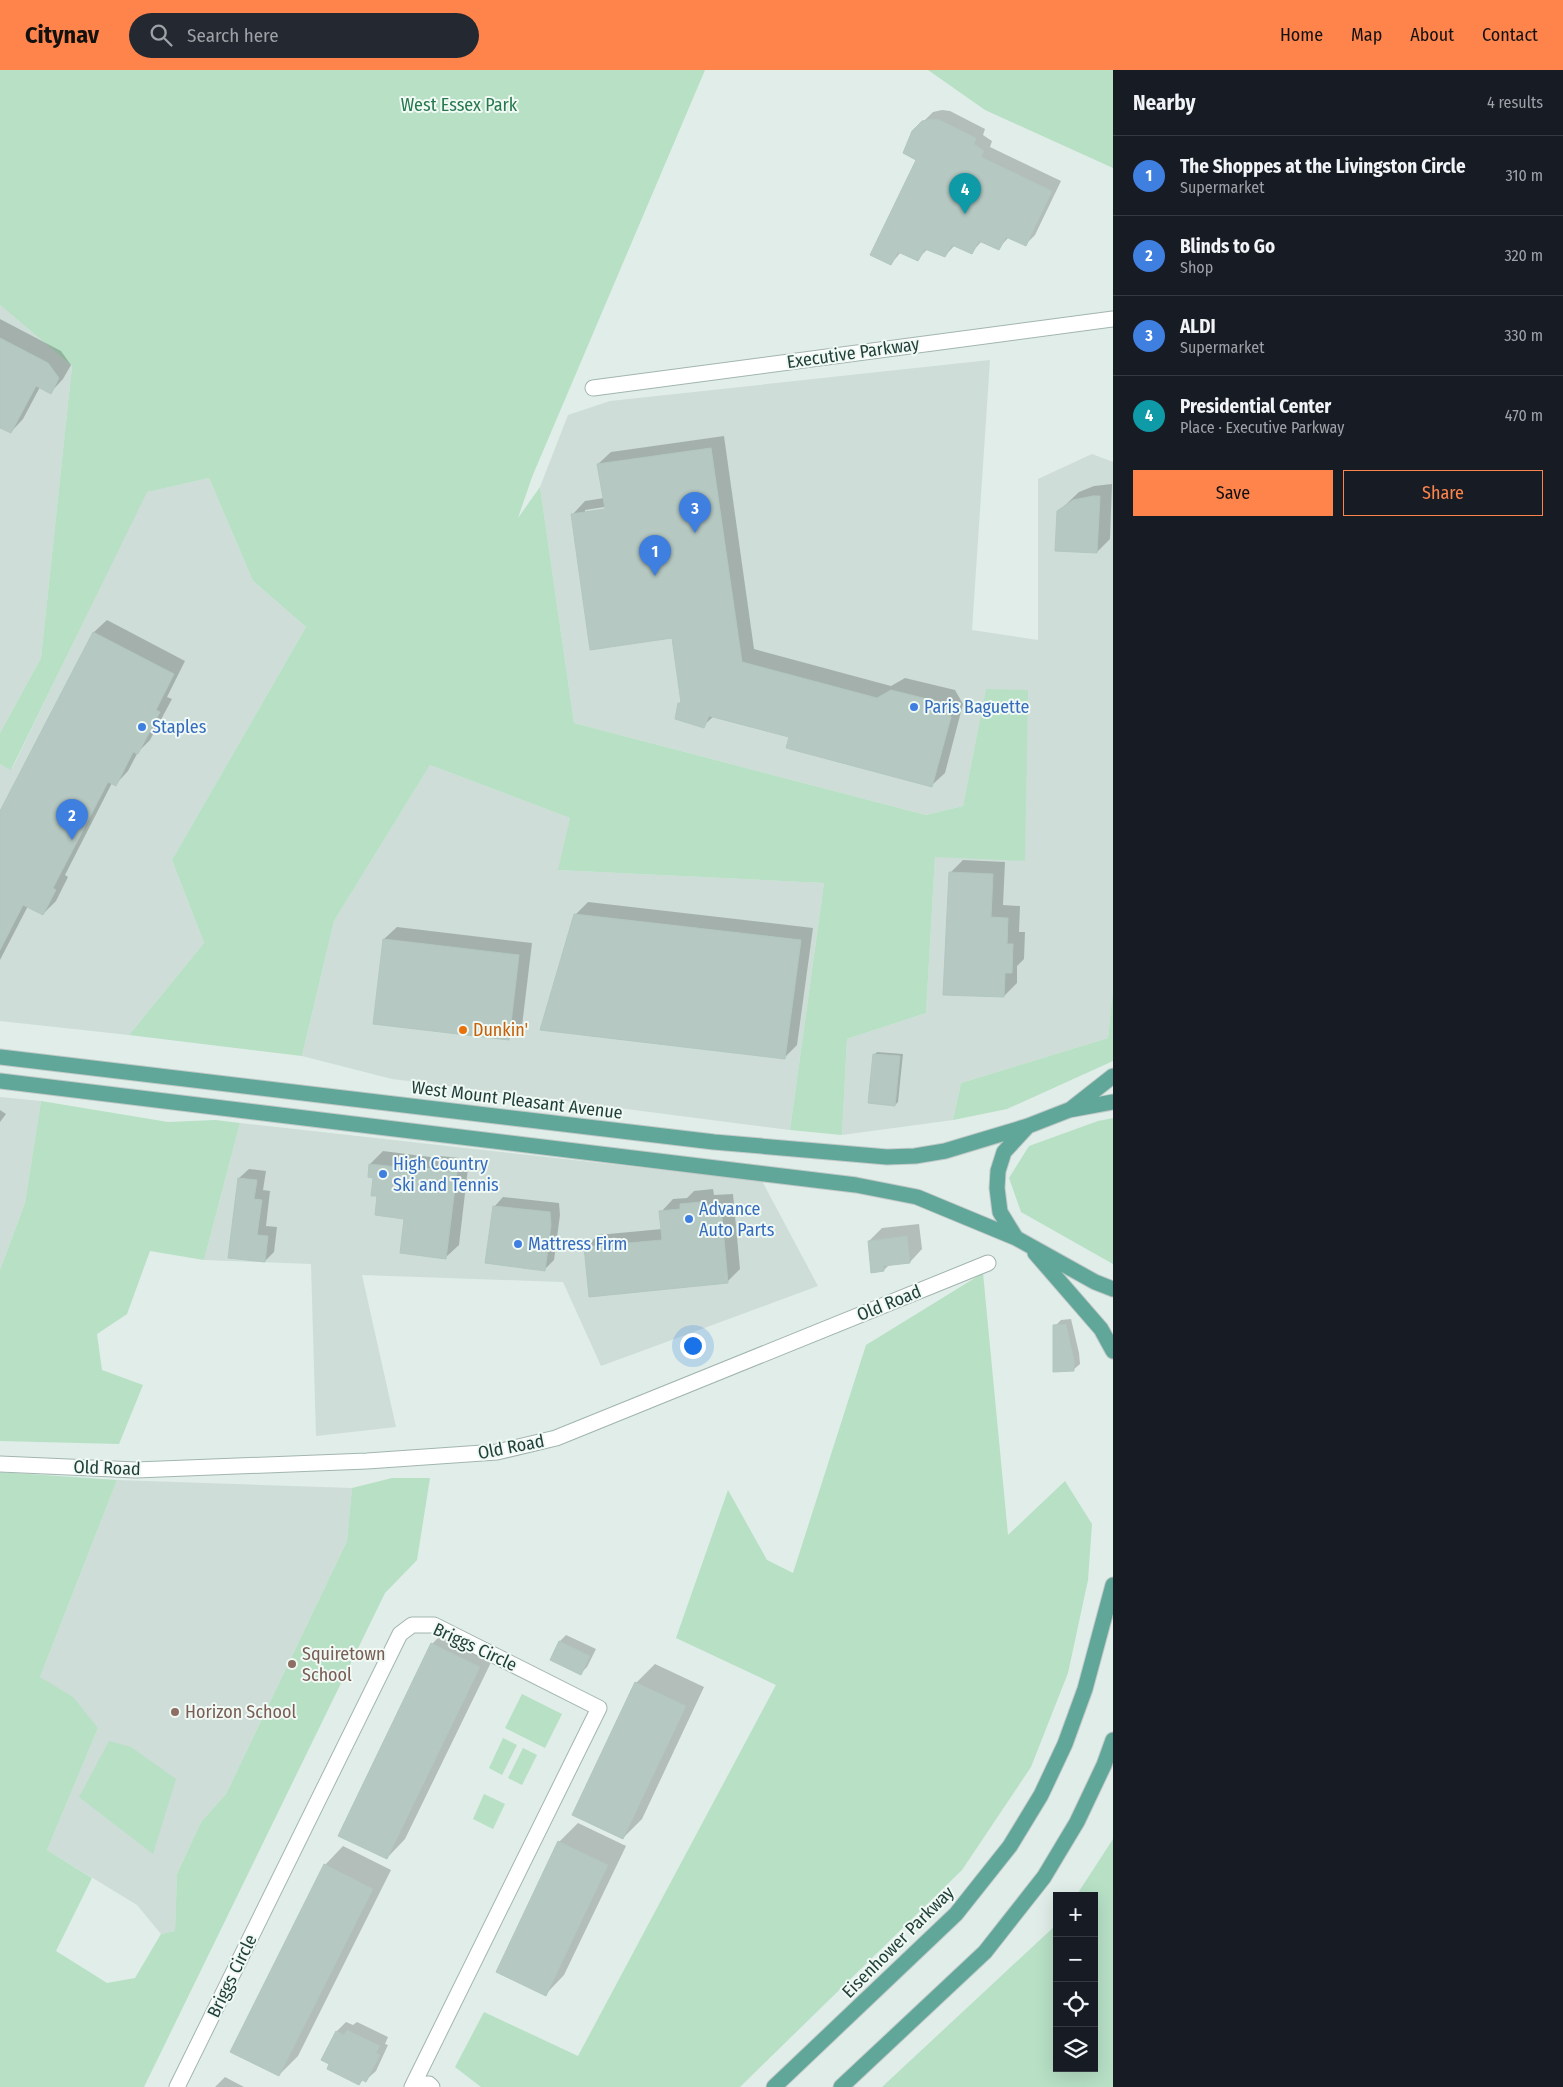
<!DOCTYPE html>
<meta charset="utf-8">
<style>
body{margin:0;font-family:"Fira Sans Condensed",sans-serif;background:#242831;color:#f1f3f6}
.controls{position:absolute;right:15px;bottom:15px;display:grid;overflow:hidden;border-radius:0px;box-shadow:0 5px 20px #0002}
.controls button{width:45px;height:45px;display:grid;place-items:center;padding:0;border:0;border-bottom:1px solid #363941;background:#171b24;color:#f1f3f6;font:25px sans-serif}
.you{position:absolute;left:692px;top:1275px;width:18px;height:18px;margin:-12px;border:4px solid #fff;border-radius:50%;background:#1a73e8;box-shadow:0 0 0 8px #1a73e833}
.badge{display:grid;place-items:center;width:32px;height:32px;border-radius:50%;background:#ff844c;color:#fff;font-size:16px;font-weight:700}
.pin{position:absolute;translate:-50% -41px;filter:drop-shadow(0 1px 2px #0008)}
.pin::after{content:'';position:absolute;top:26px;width:18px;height:15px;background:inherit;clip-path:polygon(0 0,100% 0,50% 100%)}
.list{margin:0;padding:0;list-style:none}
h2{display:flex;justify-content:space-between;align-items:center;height:65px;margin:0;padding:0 20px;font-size:21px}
h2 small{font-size:16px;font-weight:400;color:#9ea1a6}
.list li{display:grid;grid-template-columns:32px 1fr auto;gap:15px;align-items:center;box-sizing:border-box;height:80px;padding:0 20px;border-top:1px solid #363941}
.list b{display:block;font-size:19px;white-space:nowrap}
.list p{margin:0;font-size:16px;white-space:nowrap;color:#9ea1a6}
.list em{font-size:16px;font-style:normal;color:#9ea1a6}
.actions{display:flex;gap:10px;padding:15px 20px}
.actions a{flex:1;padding:11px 0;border:1px solid #ff844c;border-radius:0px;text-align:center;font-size:18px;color:#ff844c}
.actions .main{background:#ff844c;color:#111}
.icon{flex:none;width:28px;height:28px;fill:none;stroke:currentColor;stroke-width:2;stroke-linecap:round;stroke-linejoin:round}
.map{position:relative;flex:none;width:1113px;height:2017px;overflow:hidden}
header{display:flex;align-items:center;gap:30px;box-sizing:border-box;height:70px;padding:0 25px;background:#ff844c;color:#111}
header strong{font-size:24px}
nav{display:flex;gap:28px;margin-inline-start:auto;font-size:18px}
.search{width:350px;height:45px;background:#242831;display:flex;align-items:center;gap:12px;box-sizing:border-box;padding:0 18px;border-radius:28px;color:#9ea1a6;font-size:19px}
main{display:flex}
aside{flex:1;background:#171b24}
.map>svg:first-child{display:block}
.built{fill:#ceddd7}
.green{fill:#b7e0c5}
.shadow{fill:#0003;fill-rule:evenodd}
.building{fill:#b5c8c1;stroke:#b2c7c0}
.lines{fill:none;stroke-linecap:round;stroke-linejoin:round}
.street-casing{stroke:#a2b5b0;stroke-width:17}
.primary-casing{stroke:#c0c9c7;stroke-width:17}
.street{stroke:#fff;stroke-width:15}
.primary{stroke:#60a699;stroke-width:15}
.shop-dot{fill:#3f7fe0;stroke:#f1f9f5;stroke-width:2}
.food-dot{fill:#e8710a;stroke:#f1f9f5;stroke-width:2}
.education-dot{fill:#8d6e63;stroke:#f1f9f5;stroke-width:2}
.labels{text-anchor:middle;stroke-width:4;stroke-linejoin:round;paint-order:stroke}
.park-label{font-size:18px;fill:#25794c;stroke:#f1f9f5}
.street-label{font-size:18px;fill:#1f3f38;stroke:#f1f9f5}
.shop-label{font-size:18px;fill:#366cbe;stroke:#f1f9f5;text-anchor:start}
.food-label{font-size:18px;fill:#c56008;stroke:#f1f9f5;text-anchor:start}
.education-label{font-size:18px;fill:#785e54;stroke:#f1f9f5;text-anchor:start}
</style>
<header>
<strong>Citynav</strong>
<div class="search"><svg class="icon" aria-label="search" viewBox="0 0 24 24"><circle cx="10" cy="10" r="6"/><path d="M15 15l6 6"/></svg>Search here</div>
<nav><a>Home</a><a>Map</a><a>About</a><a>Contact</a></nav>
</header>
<main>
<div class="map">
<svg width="1113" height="2017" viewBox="0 0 1113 2017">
<rect width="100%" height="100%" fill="#e0ede8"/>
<!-- built -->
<path class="built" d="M 0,235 L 72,296 L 41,588 L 0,663 Z
M 990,290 L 972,560 L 1038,570 L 1038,409 L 1092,384 L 1113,392 L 1113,919 L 1108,968 L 961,1013 L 953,1050 L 842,1065 L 847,969 L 926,943 L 935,786 L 1025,790 L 986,620 L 963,736 L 926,745 L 574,653 L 540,417 L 568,345 L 610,331 Z
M 209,408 L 253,511 L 306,557 L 172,790 L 204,873 L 129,965 L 0,951 L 0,694 L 12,699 L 146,422 Z
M 430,695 L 570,748 L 559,800 L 824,813 L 790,1060 L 392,1009 L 302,986 L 334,851 Z
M 0,1027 L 41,1031 L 25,1133 L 0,1200 Z
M 240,1053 L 762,1111 L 818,1216 L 601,1296 L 563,1212 L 362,1205 L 396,1357 L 316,1366 L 311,1194 L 204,1190 Z
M 117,1410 L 352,1418 L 347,1471 L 226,1724 L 201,1752 L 177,1804 L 175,1861 L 161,1864 L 137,1835 L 47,1780 L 98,1658 L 40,1607 Z"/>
<!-- green -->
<path class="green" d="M 0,0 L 705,0 L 532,407 L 518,448 L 540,417 L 574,653 L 926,745 L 963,736 L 986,619 L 1028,620 L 1025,791 L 935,787 L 926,943 L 847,969 L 842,1065 L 790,1060 L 824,813 L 558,800 L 570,748 L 430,695 L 334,851 L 302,986 L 129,965 L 204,873 L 172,790 L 306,557 L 253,511 L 209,408 L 147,422 L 11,700 L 0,694 L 0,663 L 41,588 L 72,296 L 0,235 Z
M 928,0 L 1113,0 L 1113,98 L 985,40 Z
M 1113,919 L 1113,991 L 1007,1039 L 953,1050 L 961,1013 L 1108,968 Z
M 41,1031 L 168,1052 L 215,1050 L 240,1053 L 204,1190 L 150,1181 L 127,1244 L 97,1264 L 102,1300 L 143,1315 L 119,1374 L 0,1371 L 0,1200 L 25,1133 Z
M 1113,1048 L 1113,1194 L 1021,1142 L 1009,1108 L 1029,1076 L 1098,1051 Z
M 983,1203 L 1008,1465 L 1065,1411 L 1092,1454 L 1088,1510 L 1068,1603 L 1031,1697 L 962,1800 L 740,2017 L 481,2017 L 455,1997 L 484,1942 L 578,1986 L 776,1615 L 676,1568 L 728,1420 L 767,1490 L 793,1503 L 866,1275 Z
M 0,1402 L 117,1410 L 40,1607 L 73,1627 L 98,1658 L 47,1780 L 92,1808 L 56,1881 L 107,1913 L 135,1908 L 161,1864 L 175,1861 L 177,1804 L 201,1752 L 226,1724 L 347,1471 L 352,1418 L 392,1408 L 430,1408 L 417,1490 L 385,1523 L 144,2017 L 0,2017 Z
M 522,1624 L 562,1644 L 545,1678 L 505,1658 Z
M 503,1668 L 517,1675 L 502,1705 L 489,1698 Z
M 109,1671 L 131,1677 L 176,1709 L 153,1784 L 79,1727 Z
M 523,1678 L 537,1685 L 522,1715 L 508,1708 Z
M 484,1724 L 505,1734 L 493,1759 L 473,1749 Z
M 1113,1769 L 1113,2017 L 882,2017 L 1057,1854 L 1057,1998 L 1094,1998 L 1094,1826 L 1076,1826 Z"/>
<!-- shadow -->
<path class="shadow" d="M 942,40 L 950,41 L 985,59 L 983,65 L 992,71 L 990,77 L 1061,111 L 1035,165 L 1026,174 L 1009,167 L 999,178 L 982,171 L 972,182 L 955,175 L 945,186 L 928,179 L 917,189 L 901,182 L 891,194 L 917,89 L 913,62 L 933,42 Z
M 0,249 L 61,281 L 71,295 L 63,309 L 51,322 L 40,317 L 23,349 L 11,362 L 0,357 Z
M 724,366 L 754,579 L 891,616 L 905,608 L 955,620 L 963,634 L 945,703 L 932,715 L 791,666 L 714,646 L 703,656 L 679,634 L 682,631 L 673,567 L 573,444 L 585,431 L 604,428 L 598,394 L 611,382 ZM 611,436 L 611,439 L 585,443 L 585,440 Z
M 1112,414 L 1110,469 L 1097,482 L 1058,442 L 1079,422 L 1094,416 Z
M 107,550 L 185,591 L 167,627 L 172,629 L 150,670 L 138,682 L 128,701 L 116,714 L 112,713 L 65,805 L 68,807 L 56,831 L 43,844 L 28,836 L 0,890 L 0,744 L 94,562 Z
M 963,790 L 1005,792 L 1003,835 L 1020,836 L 1019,862 L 1025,862 L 1024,889 L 1017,896 L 1017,913 L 1004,926 L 950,803 Z
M 588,832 L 813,858 L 797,975 L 784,988 L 575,845 Z
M 397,857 L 532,873 L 522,956 L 509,969 L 384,869 Z
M 877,982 L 903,984 L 898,1032 L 895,1035 L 875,984 Z
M 0,1040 L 6,1044 L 0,1052 Z
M 383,1081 L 438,1088 L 440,1086 L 469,1089 L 459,1175 L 446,1187 L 405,1148 L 378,1125 L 375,1107 L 369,1106 L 370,1094 Z
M 249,1099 L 266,1101 L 263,1120 L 270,1121 L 266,1156 L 277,1157 L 274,1182 L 265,1191 L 239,1108 Z
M 713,1119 L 714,1125 L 733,1124 L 740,1199 L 727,1212 L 586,1177 L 598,1165 L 662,1159 L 661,1142 L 673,1129 L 687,1128 L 694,1121 Z
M 503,1127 L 559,1133 L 560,1145 L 554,1190 L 545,1199 L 494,1137 Z
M 919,1154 L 922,1179 L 910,1192 L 889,1195 L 884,1200 L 869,1171 L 882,1158 Z
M 1071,1249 L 1079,1283 L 1080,1294 L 1073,1300 L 1055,1256 L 1061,1250 Z
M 451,1555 L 498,1578 L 405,1769 L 387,1788 L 432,1574 Z
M 566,1565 L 596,1579 L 587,1597 L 581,1603 L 560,1571 Z
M 655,1594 L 704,1617 L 642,1749 L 623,1768 L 636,1613 Z
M 578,1753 L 626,1776 L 564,1905 L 546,1924 L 559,1772 Z
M 343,1776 L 391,1800 L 298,1986 L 279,2005 L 325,1795 Z
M 346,1952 L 353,1955 L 357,1952 L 388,1967 L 385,1974 L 388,1975 L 376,2001 L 366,2010 L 363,2009 L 359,2014 L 323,1990 L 337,1961 Z
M 225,2007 L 244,2017 L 215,2017 Z"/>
<!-- building -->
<path class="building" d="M 932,49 L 940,50 L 976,68 L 974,74 L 984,81 L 981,87 L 1052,121 L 1026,176 L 1006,167 L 999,180 L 979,171 L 972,184 L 952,175 L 945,187 L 925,179 L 918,191 L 898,182 L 891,195 L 870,185 L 916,90 L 903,83 L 912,61 L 922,51 Z
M 0,268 L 48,293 L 59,308 L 51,324 L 36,316 L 11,363 L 0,358 Z
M 711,378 L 742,592 L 877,628 L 891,620 L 943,633 L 951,647 L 932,717 L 786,678 L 789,667 L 709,646 L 704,658 L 675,649 L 678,633 L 681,633 L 672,568 L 590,580 L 571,444 L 605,439 L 597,394 Z
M 1093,426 L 1100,426 L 1097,483 L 1055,481 L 1057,441 L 1073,430 Z
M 93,562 L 174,604 L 156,640 L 160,642 L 138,684 L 133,682 L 116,716 L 108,712 L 53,818 L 56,820 L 43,845 L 23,835 L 0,880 L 0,741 Z
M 949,802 L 993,804 L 991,847 L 1008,848 L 1007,874 L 1013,874 L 1012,903 L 1005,903 L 1004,927 L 943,925 Z
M 574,844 L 801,870 L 785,989 L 540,960 Z
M 383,869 L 519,885 L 509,970 L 373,954 Z
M 873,984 L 900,986 L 895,1036 L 868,1033 Z
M 369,1094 L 426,1100 L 426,1098 L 457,1102 L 446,1189 L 400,1183 L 404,1149 L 375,1145 L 377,1126 L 371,1126 L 373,1108 L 368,1107 Z
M 238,1108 L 257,1110 L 254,1129 L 262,1130 L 257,1165 L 268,1166 L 265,1192 L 228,1188 Z
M 701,1132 L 702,1137 L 721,1136 L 728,1213 L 589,1227 L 584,1177 L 662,1170 L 659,1141 L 680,1139 L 680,1134 Z
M 493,1136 L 550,1142 L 551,1155 L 545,1201 L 485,1193 Z
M 907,1166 L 910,1193 L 883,1196 L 884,1201 L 871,1203 L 868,1171 Z
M 1066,1254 L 1074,1290 L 1074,1301 L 1053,1302 L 1053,1255 Z
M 559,1571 L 590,1586 L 581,1605 L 550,1590 Z
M 431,1573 L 480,1597 L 387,1789 L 338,1766 Z
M 635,1612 L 686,1636 L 623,1769 L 572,1745 Z
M 558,1771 L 608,1795 L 546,1926 L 496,1902 Z
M 324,1794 L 373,1819 L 279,2006 L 230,1982 Z
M 347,1960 L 380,1976 L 376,1983 L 380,1985 L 366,2012 L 362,2010 L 359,2015 L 327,1999 L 329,1994 L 321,1990 L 336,1961 L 344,1965 Z"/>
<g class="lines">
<!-- street casing -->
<g class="street-casing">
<path id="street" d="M 593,318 L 1113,249
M 0,1394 L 136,1400 L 367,1391 L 497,1382 L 556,1368 L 988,1193
M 413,2015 L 429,2014 L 432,2017
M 177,2017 L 400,1564 L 412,1555 L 434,1555 L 599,1638 L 412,2017"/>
</g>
<!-- primary casing -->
<g class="primary-casing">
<path id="primary" d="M 0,987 L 714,1072 L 887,1087 L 915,1086 L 945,1081 L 1028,1056 L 1069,1040 L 1113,1032
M 0,1011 L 856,1115 L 917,1127 L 1016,1168 L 1095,1212 L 1113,1219
M 1071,1039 L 1113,1006
M 1016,1168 L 1000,1142 L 997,1118 L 998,1101 L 1004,1082 L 1028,1056
M 1035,1183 L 1101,1259 L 1113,1281
M 774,2017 L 956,1844 L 1010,1776 L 1041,1725 L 1065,1674 L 1085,1619 L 1113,1515
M 841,2017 L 985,1882 L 1044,1807 L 1077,1752 L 1104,1695 L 1113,1670"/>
</g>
<!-- street -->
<use href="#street" class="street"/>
<!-- primary -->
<use href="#primary" class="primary"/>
</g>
<!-- markers -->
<g class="shop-dot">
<circle cx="914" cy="637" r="5"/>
<circle cx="142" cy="657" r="5"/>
<circle cx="383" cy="1104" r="5"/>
<circle cx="689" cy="1149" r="5"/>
<circle cx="518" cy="1174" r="5"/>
</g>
<circle class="food-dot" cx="463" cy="960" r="5"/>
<g class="education-dot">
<circle cx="292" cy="1594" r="5"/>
<circle cx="175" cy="1642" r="5"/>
</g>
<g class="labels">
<!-- park labels -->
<g class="park-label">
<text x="459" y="41">West Essex Park</text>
</g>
<!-- street labels -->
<g class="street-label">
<text transform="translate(853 283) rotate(-8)" y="6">Executive Parkway</text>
<text transform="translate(517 1030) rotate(7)" y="6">West Mount Pleasant Avenue</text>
<text transform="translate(889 1233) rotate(-22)" y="6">Old Road</text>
<text transform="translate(511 1377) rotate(-11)" y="6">Old Road</text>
<text transform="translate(107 1398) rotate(2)" y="6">Old Road</text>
<text transform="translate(475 1577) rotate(25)" y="6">Briggs Circle</text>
<text transform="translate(898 1872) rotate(-45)" y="6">Eisenhower Parkway</text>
<text transform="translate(232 1906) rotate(-64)" y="6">Briggs Circle</text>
</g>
<!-- shop labels -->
<g class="shop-label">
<text x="924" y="643">Paris Baguette</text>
<text x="152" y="663">Staples</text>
<text x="393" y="1100">High Country<tspan x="393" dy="21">Ski and Tennis</tspan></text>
<text x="699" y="1145">Advance<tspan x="699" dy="21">Auto Parts</tspan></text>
<text x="528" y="1180">Mattress Firm</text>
</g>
<!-- food labels -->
<g class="food-label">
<text x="473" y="966">Dunkin'</text>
</g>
<!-- education labels -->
<g class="education-label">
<text x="302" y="1590">Squiretown<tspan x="302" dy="21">School</tspan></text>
<text x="185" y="1648">Horizon School</text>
</g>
</g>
</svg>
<div class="controls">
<button>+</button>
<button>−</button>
<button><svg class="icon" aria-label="locate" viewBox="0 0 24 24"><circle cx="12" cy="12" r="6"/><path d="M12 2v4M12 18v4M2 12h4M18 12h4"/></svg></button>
<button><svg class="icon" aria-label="layers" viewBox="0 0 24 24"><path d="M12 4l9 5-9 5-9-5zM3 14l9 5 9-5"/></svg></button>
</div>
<div class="you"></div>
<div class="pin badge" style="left:655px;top:506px;background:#3f7fe0">1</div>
<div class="pin badge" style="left:72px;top:770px;background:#3f7fe0">2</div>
<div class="pin badge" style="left:695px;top:463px;background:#3f7fe0">3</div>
<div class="pin badge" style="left:965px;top:144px;background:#0f9aa8">4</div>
</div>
<aside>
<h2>Nearby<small>4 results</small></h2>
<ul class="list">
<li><span class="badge" style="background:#3f7fe0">1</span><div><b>The Shoppes at the Livingston Circle</b><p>Supermarket</p></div><em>310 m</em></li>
<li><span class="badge" style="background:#3f7fe0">2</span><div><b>Blinds to Go</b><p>Shop</p></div><em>320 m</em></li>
<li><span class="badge" style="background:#3f7fe0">3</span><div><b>ALDI</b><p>Supermarket</p></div><em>330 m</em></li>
<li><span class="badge" style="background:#0f9aa8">4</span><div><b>Presidential Center</b><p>Place · Executive Parkway</p></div><em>470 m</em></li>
</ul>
<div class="actions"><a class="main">Save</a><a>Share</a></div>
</aside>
</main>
